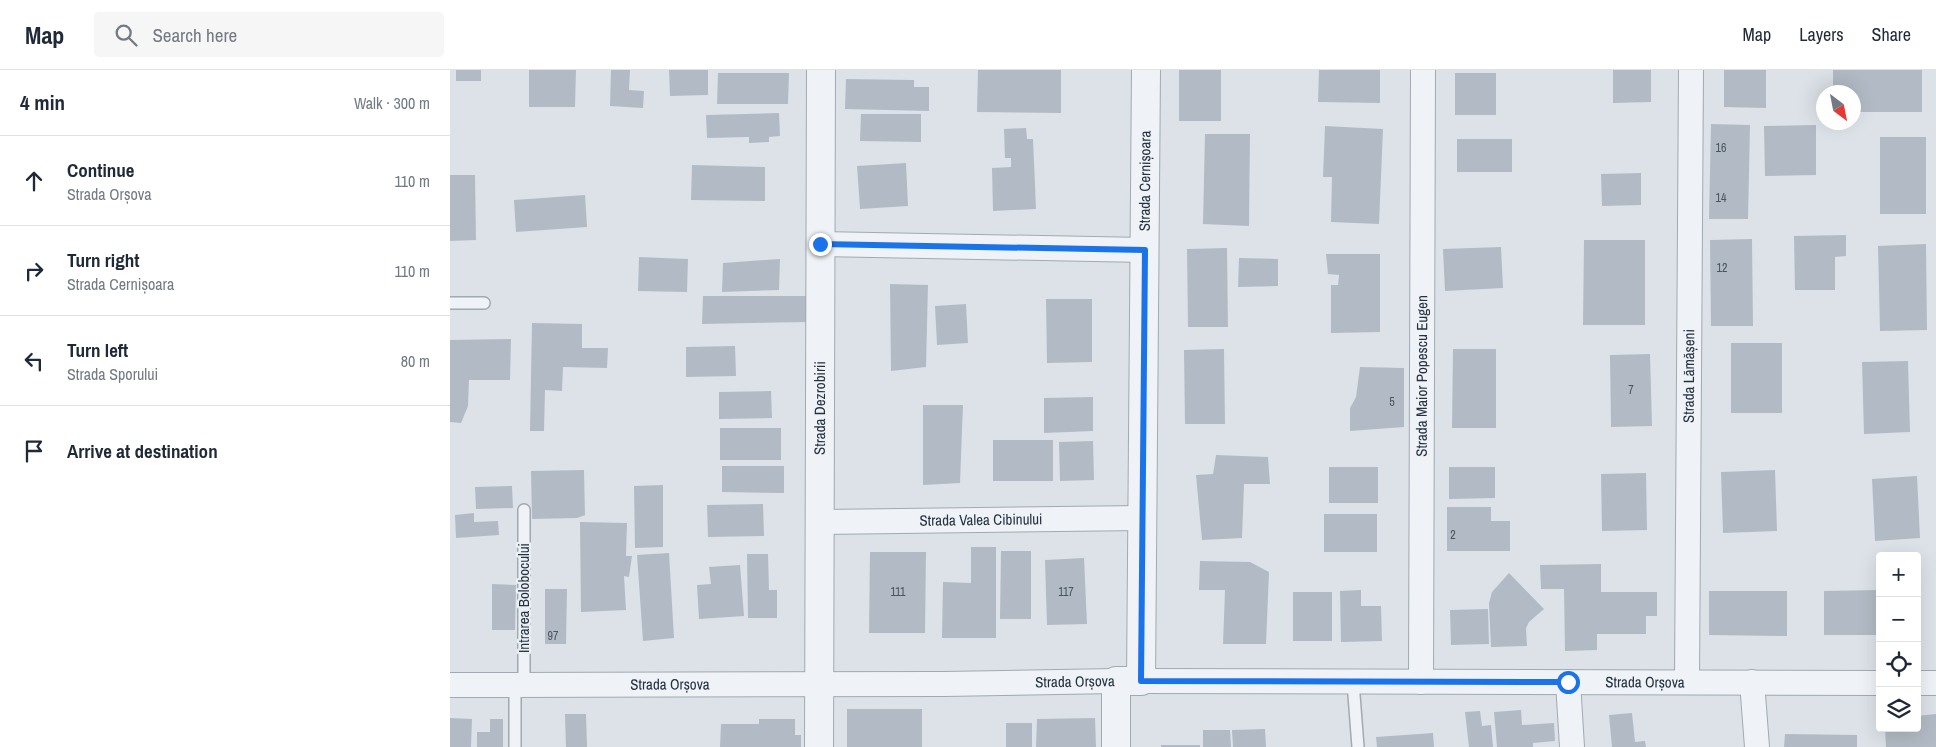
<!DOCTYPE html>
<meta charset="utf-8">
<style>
body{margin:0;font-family:"Archivo Narrow",sans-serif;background:#f6f6f7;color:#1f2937}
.controls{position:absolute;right:15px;bottom:15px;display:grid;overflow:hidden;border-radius:5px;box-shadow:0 5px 20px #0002}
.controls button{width:45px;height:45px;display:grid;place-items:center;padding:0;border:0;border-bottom:1px solid #e0e1e3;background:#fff;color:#1f2937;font:25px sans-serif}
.compass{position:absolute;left:1366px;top:15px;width:45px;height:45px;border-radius:50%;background:#fff;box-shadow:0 5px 20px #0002;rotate:148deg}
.stop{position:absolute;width:15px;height:15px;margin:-11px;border:4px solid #1a73e8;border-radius:50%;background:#fff}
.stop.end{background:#1a73e8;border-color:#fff;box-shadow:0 1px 5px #0008}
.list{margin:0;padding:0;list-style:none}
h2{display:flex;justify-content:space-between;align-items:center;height:65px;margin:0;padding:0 20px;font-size:21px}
h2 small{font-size:16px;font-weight:400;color:#747a83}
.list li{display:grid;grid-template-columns:32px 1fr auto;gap:15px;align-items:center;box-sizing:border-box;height:90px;padding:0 20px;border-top:1px solid #e0e1e3}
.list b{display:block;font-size:19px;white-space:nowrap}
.list p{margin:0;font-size:16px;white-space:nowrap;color:#747a83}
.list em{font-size:16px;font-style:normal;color:#747a83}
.icon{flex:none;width:28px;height:28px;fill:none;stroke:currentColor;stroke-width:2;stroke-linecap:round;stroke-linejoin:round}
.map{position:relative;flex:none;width:1486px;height:677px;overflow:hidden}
header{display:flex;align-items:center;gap:30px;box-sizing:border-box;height:70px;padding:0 25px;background:#fff;border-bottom:1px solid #e0e1e3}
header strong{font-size:24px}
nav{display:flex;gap:28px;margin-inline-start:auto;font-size:18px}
.search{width:350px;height:45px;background:#f6f6f7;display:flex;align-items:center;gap:12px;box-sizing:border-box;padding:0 18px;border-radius:5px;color:#747a83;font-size:19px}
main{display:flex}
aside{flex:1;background:#fff}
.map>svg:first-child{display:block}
.building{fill:#b2bbc5}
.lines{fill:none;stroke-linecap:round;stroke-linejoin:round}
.service-casing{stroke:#a1a9b2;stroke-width:14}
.minor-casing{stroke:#a1a9b2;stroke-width:26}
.tertiary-casing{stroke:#a1a9b2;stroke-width:30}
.service{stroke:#eff2f6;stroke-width:11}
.minor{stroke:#eff2f6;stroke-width:24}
.tertiary{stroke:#eff2f6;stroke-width:28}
.route{stroke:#1a73e8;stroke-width:6}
.labels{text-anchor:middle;stroke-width:4.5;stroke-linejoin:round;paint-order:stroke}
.number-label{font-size:12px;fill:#485461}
.street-label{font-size:15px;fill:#243140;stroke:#ebf0f5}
</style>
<header>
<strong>Map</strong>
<div class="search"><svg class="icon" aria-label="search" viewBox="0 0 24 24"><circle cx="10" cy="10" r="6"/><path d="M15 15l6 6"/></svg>Search here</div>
<nav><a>Map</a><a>Layers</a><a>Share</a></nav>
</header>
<main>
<aside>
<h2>4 min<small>Walk · 300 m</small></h2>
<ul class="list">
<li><svg class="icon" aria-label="ahead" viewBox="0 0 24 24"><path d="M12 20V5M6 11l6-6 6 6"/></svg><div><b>Continue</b><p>Strada Orșova</p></div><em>110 m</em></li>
<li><svg class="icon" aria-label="right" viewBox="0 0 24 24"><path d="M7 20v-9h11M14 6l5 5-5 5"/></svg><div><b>Turn right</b><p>Strada Cernișoara</p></div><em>110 m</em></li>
<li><svg class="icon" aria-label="left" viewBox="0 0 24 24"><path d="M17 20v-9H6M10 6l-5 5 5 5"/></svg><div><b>Turn left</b><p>Strada Sporului</p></div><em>80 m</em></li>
<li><svg class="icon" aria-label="arrive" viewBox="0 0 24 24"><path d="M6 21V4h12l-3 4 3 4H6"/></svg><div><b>Arrive at destination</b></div></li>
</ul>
</aside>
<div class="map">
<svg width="1486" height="677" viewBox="0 0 1486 677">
<rect width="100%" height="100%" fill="#dce2e8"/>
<!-- building -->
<path class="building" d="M 6,0 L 31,0 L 31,11 L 6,11 Z
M 79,0 L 126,0 L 125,37 L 79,37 Z
M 161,0 L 180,0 L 179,20 L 194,21 L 193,38 L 160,36 Z
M 219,0 L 258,0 L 258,25 L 220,26 Z
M 528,0 L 611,0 L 611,43 L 527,42 Z
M 729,0 L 771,0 L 771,51 L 729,51 Z
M 869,0 L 930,0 L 930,33 L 868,32 Z
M 1163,0 L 1201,0 L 1201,32 L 1163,33 Z
M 1274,0 L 1316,0 L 1316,38 L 1274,37 Z
M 1383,0 L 1472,0 L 1472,42 L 1404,42 L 1404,22 L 1383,22 Z
M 268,3 L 339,3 L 338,34 L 267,34 Z
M 1005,3 L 1046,3 L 1046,45 L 1005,45 Z
M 396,9 L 464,10 L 464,17 L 479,17 L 479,41 L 395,39 Z
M 329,43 L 330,66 L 319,67 L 319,72 L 299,73 L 299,67 L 257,68 L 256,45 Z
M 411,44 L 471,44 L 471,72 L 410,71 Z
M 1261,54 L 1300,55 L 1298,149 L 1259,149 Z
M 1366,55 L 1366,105 L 1315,106 L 1314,56 Z
M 875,56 L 933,59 L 929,154 L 881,152 L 882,107 L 873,107 Z
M 576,58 L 577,69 L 583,69 L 586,139 L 543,141 L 542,98 L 561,97 L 561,88 L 555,88 L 554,59 Z
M 755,64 L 800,64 L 799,156 L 753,154 Z
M 1430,67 L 1476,67 L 1476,144 L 1430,144 Z
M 1007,69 L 1062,69 L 1062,102 L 1007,102 Z
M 456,93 L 458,136 L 410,139 L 407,96 Z
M 242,95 L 315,97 L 315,131 L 241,130 Z
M 1191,103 L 1191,135 L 1152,136 L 1151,104 Z
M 0,105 L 25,105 L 26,170 L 0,171 Z
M 135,125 L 137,157 L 66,162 L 64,130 Z
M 1396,165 L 1396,186 L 1385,187 L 1385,220 L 1345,220 L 1344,166 Z
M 1302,169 L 1303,256 L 1261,256 L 1260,170 Z
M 1134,170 L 1195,170 L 1195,255 L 1133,255 Z
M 1476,174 L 1477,260 L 1430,261 L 1428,176 Z
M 1051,177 L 1053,218 L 995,221 L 993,179 Z
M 777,178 L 778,257 L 738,257 L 737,179 Z
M 876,184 L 930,184 L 930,262 L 881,263 L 881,215 L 888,215 L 889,205 L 878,204 Z
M 189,187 L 238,189 L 237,222 L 188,221 Z
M 789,188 L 828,189 L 828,216 L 788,217 Z
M 330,189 L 329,220 L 272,222 L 273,193 Z
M 440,214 L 478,215 L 476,297 L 441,301 Z
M 253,226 L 359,226 L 358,252 L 252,254 Z
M 596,229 L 642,229 L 642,292 L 597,293 Z
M 516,234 L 518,273 L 487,275 L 485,236 Z
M 82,253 L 132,254 L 132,278 L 158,278 L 157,298 L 113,297 L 112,321 L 95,320 L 94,361 L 80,361 Z
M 61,269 L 60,310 L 19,310 L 18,336 L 11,353 L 0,352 L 0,270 Z
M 1281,273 L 1332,273 L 1332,343 L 1281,343 Z
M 285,276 L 286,306 L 236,307 L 236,277 Z
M 774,279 L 775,354 L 735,354 L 734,280 Z
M 1003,279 L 1046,279 L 1046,358 L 1002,358 Z
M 1200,284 L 1202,356 L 1161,357 L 1160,285 Z
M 1458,291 L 1460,362 L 1414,364 L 1412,292 Z
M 910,297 L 954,298 L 954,357 L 900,361 L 900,338 L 906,327 Z
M 321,321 L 322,348 L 269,349 L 269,322 Z
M 643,327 L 643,361 L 594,363 L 594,328 Z
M 473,335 L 513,335 L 510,413 L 473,415 Z
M 270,358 L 331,358 L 331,390 L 270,390 Z
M 543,370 L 603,370 L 603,411 L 543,411 Z
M 643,371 L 644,410 L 610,411 L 609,372 Z
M 766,385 L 818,387 L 820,414 L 794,414 L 792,468 L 752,470 L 746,405 L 763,404 Z
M 272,396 L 334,396 L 334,423 L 272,422 Z
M 879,397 L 928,397 L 928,433 L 879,433 Z
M 999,397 L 1045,397 L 1045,428 L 999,429 Z
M 134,400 L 135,445 L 127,448 L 82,449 L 81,401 Z
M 1325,400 L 1327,461 L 1273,463 L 1271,402 Z
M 1196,403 L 1197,460 L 1152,461 L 1151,404 Z
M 1467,406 L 1470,468 L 1425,471 L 1422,409 Z
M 213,415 L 213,477 L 185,478 L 184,416 Z
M 62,416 L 63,438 L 26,439 L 25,417 Z
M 313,434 L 314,466 L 258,467 L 257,435 Z
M 997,437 L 1041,437 L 1041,451 L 1060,451 L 1060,481 L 997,481 Z
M 24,443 L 24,452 L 48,451 L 49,465 L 6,468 L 5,445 Z
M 874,444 L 927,444 L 927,482 L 874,482 Z
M 130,452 L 177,453 L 176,486 L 182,486 L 179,507 L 174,506 L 176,540 L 131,542 Z
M 521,477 L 546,477 L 546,568 L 492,568 L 493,512 L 521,513 Z
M 551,481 L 581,481 L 581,549 L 550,549 Z
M 420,482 L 476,482 L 475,563 L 419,563 Z
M 219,483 L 224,568 L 193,571 L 187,485 Z
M 297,484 L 318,484 L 319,520 L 327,520 L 327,548 L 298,548 Z
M 634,488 L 637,554 L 597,555 L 595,490 Z
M 750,491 L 800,492 L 819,502 L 816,574 L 773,574 L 775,520 L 749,520 Z
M 1151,494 L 1151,522 L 1207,522 L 1207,546 L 1196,546 L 1196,564 L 1147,564 L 1147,580 L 1115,581 L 1114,519 L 1091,519 L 1090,495 Z
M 290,495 L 294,546 L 249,549 L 247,515 L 261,514 L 259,497 Z
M 1059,503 L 1094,539 L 1079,552 L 1076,558 L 1077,576 L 1041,577 L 1039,533 L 1042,522 Z
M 42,514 L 66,515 L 65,560 L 42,560 Z
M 95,519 L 117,519 L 116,574 L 95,574 Z
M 911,520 L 911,536 L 931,536 L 932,571 L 891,572 L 890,521 Z
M 1430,520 L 1430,565 L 1374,565 L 1374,521 Z
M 1259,521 L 1337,521 L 1337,566 L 1259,565 Z
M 843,522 L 882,522 L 882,571 L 843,571 Z
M 1038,539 L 1039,574 L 1001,575 L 1000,540 Z
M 397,639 L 472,639 L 472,677 L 397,677 Z
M 1071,640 L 1072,655 L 1104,653 L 1105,671 L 1083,673 L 1083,677 L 1047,677 L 1044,642 Z
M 1030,641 L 1032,656 L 1041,655 L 1043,677 L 1019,677 L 1015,642 Z
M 1182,643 L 1185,672 L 1195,671 L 1196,677 L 1162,677 L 1159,645 Z
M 115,644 L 136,644 L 137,677 L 116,677 Z
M 1486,644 L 1486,677 L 1436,677 L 1435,658 L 1467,658 L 1467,646 Z
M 0,648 L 22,649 L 21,677 L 0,677 Z
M 645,648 L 646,677 L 586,677 L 587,649 Z
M 40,649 L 53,649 L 53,677 L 27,677 L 27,662 L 40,662 Z
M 309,649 L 345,649 L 345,665 L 351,665 L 351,677 L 270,677 L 271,654 L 309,654 Z
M 556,653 L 582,653 L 582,677 L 556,677 Z
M 815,659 L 816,677 L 783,677 L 782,660 Z
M 753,660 L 780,660 L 781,677 L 753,677 Z
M 983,663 L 984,677 L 927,677 L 926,667 Z
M 1335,664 L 1407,665 L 1407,677 L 1334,677 Z
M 711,675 L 750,675 L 750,677 L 711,677 Z"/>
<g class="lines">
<!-- service casing -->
<g class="service-casing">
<path id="service" d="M 0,233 L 34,233
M 903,612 L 908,677
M 65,616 L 65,677
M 74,616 L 74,440"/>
</g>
<!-- minor casing -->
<g class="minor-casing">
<g id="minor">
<path d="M 370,174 L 695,180"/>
<path id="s1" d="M 371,452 L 692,448"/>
<path id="s2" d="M 691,611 L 1430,613"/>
<path id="s3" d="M 1237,611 L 1241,0"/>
<path id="s4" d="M 971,612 L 973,0"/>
<path d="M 1118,612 L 1122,677"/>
<path d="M 1302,612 L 1307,677"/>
<path d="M 1467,613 L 1486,613"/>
<path id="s5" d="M 0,615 L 494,614 L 666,611"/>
</g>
</g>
<!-- tertiary casing -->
<g class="tertiary-casing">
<g id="tertiary">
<path id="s6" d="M 369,677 L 371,0"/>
<path id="s7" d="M 666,677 L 666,611 L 691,611 L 696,0"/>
</g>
</g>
<!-- service -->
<use href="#service" class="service"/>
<!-- minor -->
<use href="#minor" class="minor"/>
<!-- tertiary -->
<use href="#tertiary" class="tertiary"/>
</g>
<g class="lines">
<!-- route -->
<path class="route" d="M 370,174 L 695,180 L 691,611 L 1118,612"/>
</g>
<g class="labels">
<!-- number labels -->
<g class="number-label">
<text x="1271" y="82">16</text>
<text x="1271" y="132">14</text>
<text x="1272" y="202">12</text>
<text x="1181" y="324">7</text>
<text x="942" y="336">5</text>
<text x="1003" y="469">2</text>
<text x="448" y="526">111</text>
<text x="616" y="526">117</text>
<text x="103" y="570">97</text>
</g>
<!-- street labels -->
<g class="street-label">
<text dy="5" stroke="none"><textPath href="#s7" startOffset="591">Strada Cernișoara</textPath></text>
<text dy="5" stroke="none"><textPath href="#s4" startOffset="306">Strada Maior Popescu Eugen</textPath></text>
<text dy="5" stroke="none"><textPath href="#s3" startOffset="305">Strada Lămășeni</textPath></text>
<text dy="5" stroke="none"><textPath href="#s6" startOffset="339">Strada Dezrobirii</textPath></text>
<text dy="5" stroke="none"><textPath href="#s1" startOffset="160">Strada Valea Cibinului</textPath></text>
<text transform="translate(74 528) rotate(-90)" y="5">Intrarea Bolobocului</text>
<text dy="5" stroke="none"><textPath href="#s2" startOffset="504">Strada Orșova</textPath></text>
<text dy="5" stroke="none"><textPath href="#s5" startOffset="625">Strada Orșova</textPath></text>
<text dy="5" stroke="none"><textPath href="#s5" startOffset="220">Strada Orșova</textPath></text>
</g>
</g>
</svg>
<div class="controls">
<button>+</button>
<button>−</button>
<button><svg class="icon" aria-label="locate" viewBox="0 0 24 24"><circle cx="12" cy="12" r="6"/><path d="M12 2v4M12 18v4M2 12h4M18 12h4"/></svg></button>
<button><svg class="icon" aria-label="layers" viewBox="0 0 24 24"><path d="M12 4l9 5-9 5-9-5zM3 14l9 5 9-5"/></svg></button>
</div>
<svg class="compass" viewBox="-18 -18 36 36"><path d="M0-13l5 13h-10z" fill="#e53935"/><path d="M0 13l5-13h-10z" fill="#747a83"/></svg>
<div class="stop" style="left:1118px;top:612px"></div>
<div class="stop end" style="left:370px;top:174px"></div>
</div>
</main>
